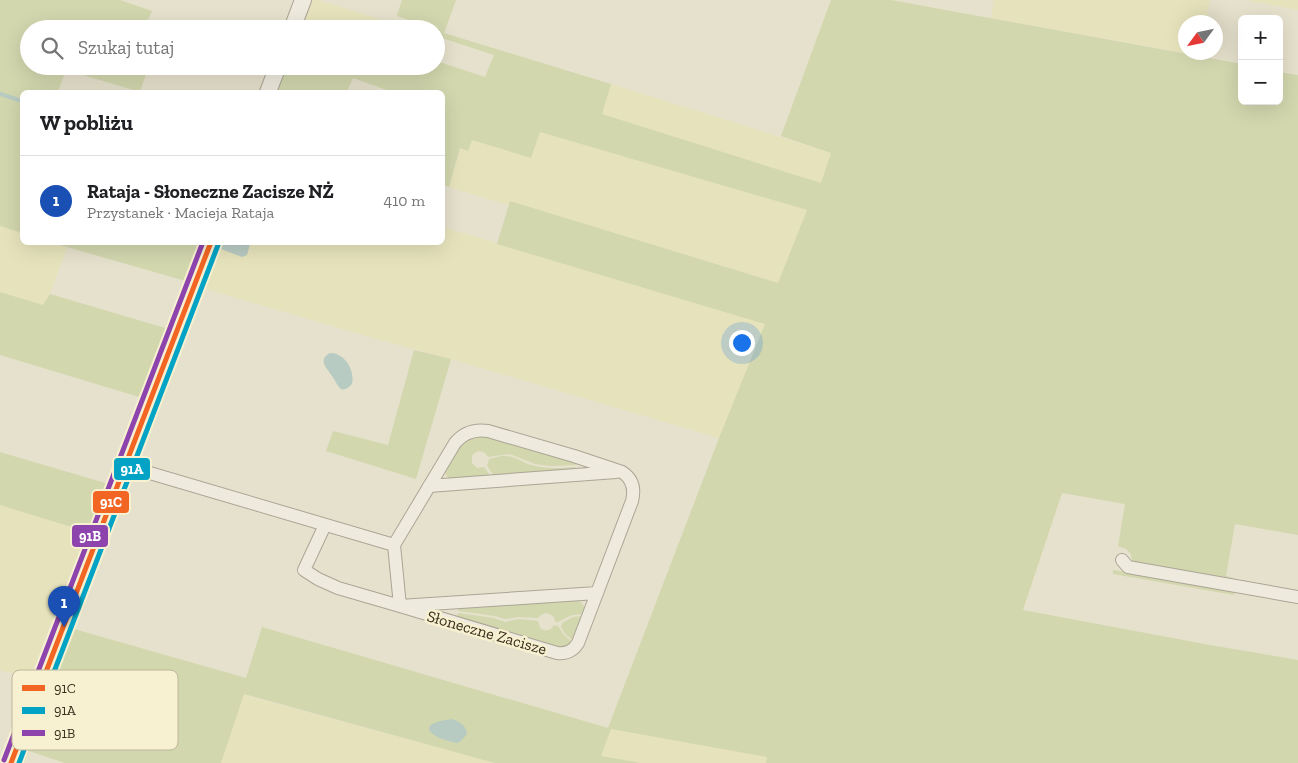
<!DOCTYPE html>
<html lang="pl">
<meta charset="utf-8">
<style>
body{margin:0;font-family:"Zilla Slab",serif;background:#f2f2f2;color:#202124}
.controls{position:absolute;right:15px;top:15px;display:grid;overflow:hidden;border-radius:8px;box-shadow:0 5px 20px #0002}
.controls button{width:45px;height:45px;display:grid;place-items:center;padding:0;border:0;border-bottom:1px solid #e0e0e0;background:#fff;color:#202124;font:25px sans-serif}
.compass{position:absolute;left:1178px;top:15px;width:45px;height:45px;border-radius:50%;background:#fff;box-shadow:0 5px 20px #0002;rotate:237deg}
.you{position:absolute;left:741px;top:342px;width:18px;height:18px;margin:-12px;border:4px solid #fff;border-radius:50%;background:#1a73e8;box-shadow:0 0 0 8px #1a73e833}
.badge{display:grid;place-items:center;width:32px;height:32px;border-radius:50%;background:#db2777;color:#fff;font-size:16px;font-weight:700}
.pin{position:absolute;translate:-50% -41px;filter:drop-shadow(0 1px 2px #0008)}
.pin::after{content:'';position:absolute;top:26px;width:18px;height:15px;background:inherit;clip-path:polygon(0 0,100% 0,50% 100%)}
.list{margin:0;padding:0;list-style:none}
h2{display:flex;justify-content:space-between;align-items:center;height:65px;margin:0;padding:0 20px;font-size:21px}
h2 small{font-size:16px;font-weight:400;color:#757577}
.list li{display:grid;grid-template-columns:32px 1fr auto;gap:15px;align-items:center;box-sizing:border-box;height:90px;padding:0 20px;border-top:1px solid #e0e0e0}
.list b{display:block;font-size:19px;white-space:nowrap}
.list p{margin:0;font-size:16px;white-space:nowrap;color:#757577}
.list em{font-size:16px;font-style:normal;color:#757577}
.icon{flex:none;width:28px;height:28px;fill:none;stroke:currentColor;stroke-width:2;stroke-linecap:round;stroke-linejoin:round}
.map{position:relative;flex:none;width:1298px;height:763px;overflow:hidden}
.search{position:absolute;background:#fff;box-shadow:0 5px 20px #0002;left:20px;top:20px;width:425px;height:55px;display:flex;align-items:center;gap:12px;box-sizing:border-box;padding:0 18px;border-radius:28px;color:#757577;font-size:19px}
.panel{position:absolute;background:#fff;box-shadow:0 5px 20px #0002;left:20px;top:90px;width:425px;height:155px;border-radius:8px}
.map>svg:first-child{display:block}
.farmland{fill:#e6e3bc}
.green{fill:#d2d7ae}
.water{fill:#b8cbc2}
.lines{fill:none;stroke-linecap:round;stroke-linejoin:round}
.stream{stroke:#b8cbc2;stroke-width:4}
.minor-casing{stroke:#aba596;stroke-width:14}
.tertiary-casing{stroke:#aba596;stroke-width:18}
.minor{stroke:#eeeade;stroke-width:12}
.tertiary{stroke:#eeeade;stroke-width:16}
.bus-1-casing{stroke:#f7f1d1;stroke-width:9}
.bus-2-casing{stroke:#f7f1d1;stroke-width:9}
.bus-3-casing{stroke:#f7f1d1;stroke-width:9}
.bus-1{stroke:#f26522;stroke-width:5}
.bus-2{stroke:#03a3c5;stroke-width:5}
.bus-3{stroke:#8e44ad;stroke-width:5}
.labels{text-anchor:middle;stroke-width:5;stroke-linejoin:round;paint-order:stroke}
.street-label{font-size:16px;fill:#3a2e1d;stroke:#f7f1d1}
.key{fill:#f7f1d1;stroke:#beb69b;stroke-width:1}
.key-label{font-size:14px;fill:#3a2e1d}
.line-badge{stroke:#f7f1d1;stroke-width:2}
.badge-label{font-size:14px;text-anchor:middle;font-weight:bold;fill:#fff}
</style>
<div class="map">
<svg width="1298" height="763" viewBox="0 0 1298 763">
<rect width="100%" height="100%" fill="#e6e1cc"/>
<!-- farmland -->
<path class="farmland" d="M 309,0 L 318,0 L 411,29 L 333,29 L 302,19 Z
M 994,0 L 1210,0 L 1206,22 L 1186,22 L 1186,52 L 1202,53 L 1201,56 L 991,18 Z
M 1245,0 L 1298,0 L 1298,10 Z
M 611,84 L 832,153 L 821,183 L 601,114 Z
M 540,132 L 807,210 L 779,283 L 510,201 L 508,205 L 449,187 L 461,148 L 472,140 L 531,158 Z
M 0,226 L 22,233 L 22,242 L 53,243 L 67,247 L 50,294 L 43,305 L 0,292 Z
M 443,227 L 765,324 L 719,438 L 451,359 L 366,336 L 206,289 L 222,243 L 442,242 Z
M 0,505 L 87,532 L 30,678 L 0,670 Z
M 243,694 L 259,699 L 495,763 L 221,763 Z
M 611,729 L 767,757 L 766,763 L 641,763 L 600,756 Z"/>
<!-- green -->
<path class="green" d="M 0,0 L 120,0 L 152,11 L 145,27 L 135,25 L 134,29 L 29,29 L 29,66 L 141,66 L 148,68 L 140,92 L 66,70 L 58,92 L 22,92 L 22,233 L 0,226 Z
M 402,0 L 456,0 L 444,33 L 611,84 L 602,114 L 821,183 L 831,153 L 781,136 L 831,0 L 891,0 L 1242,64 L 1242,101 L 1279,101 L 1279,72 L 1298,75 L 1298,535 L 1235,524 L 1226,576 L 1236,579 L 1234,582 L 1132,562 L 1131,554 L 1126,549 L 1118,546 L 1125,504 L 1062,493 L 1023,610 L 1210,645 L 1298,660 L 1298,763 L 766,763 L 767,757 L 611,729 L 601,756 L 641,763 L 495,763 L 244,694 L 221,763 L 65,763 L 29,751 L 24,763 L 16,763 L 67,634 L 71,635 L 77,619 L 73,617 L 78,605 L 84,604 L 74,629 L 246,678 L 262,627 L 608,728 L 719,438 L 765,324 L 497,244 L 510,201 L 778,283 L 807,210 L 540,132 L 531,158 L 472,140 L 468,151 L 460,148 L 449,187 L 443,185 L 442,92 L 392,92 L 353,78 L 347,92 L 274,92 L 284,66 L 436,66 L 436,61 L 485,77 L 494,55 L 436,36 L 436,29 L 426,29 L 425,26 L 397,16 Z
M 53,243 L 204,243 L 189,282 Z
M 215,243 L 222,243 L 190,328 L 183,325 Z
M 0,292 L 43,305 L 50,294 L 172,330 L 146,399 L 0,355 Z
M 414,350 L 451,359 L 416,479 L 326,451 L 333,431 L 388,445 Z
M 170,372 L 174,372 L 153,426 L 149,423 L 167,373 Z
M 478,434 L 578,462 L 575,465 L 551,466 L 535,464 L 510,454 L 488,457 L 486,454 C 481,450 476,450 472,456 L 472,463 L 477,468 L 484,467 L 491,477 L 450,479 C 446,477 445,473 445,469 L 460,445 Z
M 0,452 L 112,485 L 94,534 L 0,505 Z
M 501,456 C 517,455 521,463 535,466 C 548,469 561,468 575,467 L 576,471 L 495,477 L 487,466 L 489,459 Z
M 1113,570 L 1234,591 L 1234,595 L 1113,574 Z
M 577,600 C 583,603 586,607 584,614 L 572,615 L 558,622 L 555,622 L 554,617 C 548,612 543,612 538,618 L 519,617 L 505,619 L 495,616 L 459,611 L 457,607 Z
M 458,613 L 494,618 L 505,622 L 519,619 L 538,621 L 540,628 C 545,632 551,631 554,625 L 558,626 L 564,635 L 573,643 L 563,648 L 456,618 Z
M 583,616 L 574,641 L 565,634 L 561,627 L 562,623 L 573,617 Z"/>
<!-- water -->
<path class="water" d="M 223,243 L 246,243 L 250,244 L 247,255 L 242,257 L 221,249 Z
M 330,353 C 345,353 355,370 352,384 C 340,397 338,384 332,376 C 327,368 317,360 330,353 Z
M 452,719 C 460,722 466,725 467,734 L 461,741 L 457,743 C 448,741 434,738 429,730 L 430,725 C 438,721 444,720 452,719 Z"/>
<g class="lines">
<!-- stream -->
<path class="stream" d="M 0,94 L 22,101"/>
<!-- minor casing -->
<g class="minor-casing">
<path id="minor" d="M 126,466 L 394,545 L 455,443 C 464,432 475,429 488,431 L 574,456 L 622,472 C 633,479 635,489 632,501 L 578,643 C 573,651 567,654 557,653 L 400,606 L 394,545
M 429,486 L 616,472
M 325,525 L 304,570 L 318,579 L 338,588 L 400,606 L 597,593
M 1122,560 L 1128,567 L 1298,597"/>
</g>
<!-- tertiary casing -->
<g class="tertiary-casing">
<path id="tertiary" d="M 292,29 L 303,0
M 268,92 L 278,66
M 11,763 L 211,242"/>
</g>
<!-- minor -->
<use href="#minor" class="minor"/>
<!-- tertiary -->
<use href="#tertiary" class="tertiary"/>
<!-- bus-1 casing -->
<g class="bus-1-casing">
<path id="bus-1" d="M 11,763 L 211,242"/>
</g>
<!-- bus-2 casing -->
<g class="bus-2-casing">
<path id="bus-2" d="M 19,763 L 218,245"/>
</g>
<!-- bus-3 casing -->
<g class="bus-3-casing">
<path id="bus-3" d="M 4,760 L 203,242"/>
</g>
<!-- bus-1 -->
<use href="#bus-1" class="bus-1"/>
<!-- bus-2 -->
<use href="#bus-2" class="bus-2"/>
<!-- bus-3 -->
<use href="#bus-3" class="bus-3"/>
</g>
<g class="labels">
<!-- street labels -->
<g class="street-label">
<text transform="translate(487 632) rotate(16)" y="6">Słoneczne Zacisze</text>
</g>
</g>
<!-- legend -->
<rect x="12" y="670" width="166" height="80" rx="8" class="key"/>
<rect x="22" y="685" width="23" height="6" fill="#f26522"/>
<rect x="22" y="707" width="23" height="7" fill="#03a3c5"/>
<rect x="22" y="730" width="23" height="6" fill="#8e44ad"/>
<g class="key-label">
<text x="54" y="693">91C</text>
<text x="54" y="715">91A</text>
<text x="54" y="738">91B</text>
</g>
<g class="line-badge">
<rect x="113" y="457" width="38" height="24" rx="5" fill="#03a3c5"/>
<rect x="92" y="490" width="38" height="24" rx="5" fill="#f26522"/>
<rect x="71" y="524" width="38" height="24" rx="5" fill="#8e44ad"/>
</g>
<g class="badge-label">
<text x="132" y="474">91A</text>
<text x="111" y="507">91C</text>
<text x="90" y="541">91B</text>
</g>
</svg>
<div class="controls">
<button>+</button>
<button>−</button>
</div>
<svg class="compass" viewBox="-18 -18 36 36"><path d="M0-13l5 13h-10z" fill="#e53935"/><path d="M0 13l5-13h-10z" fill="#757577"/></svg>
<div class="you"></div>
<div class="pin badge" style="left:64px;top:627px;background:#1a4fb4">1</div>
<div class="search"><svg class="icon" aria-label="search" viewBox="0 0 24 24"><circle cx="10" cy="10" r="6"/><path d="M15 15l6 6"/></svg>Szukaj tutaj</div>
<section class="panel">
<h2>W pobliżu<small></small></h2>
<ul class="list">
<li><span class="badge" style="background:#1a4fb4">1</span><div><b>Rataja - Słoneczne Zacisze NŻ</b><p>Przystanek · Macieja Rataja</p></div><em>410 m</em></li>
</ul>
</section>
</div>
